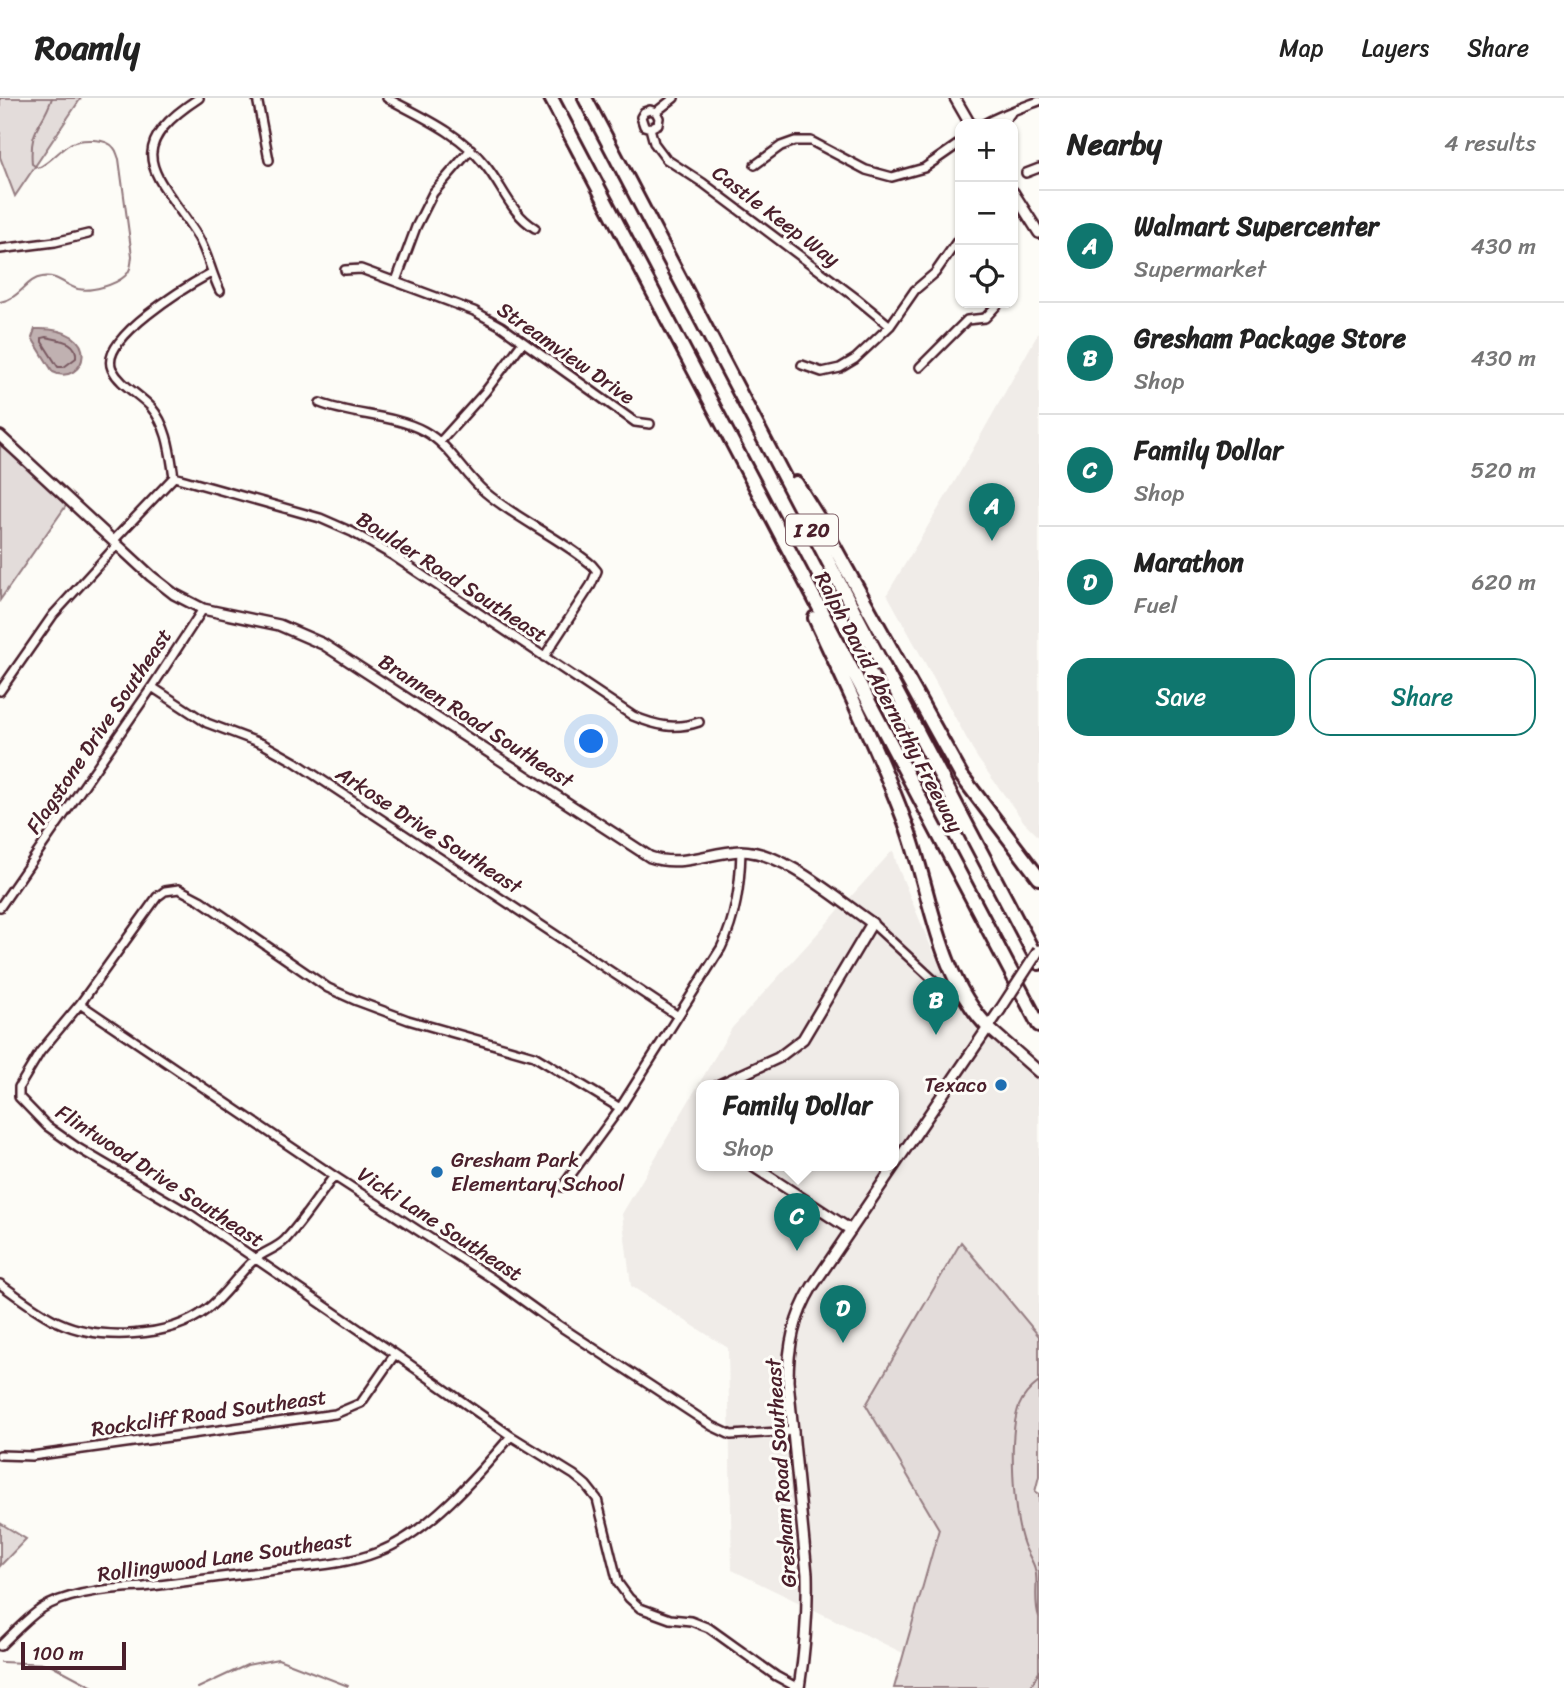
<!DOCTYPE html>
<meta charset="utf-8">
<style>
body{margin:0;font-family:Sriracha,sans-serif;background:#f2f2f2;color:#222}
.controls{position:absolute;right:21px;top:21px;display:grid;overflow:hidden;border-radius:14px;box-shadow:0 2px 5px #0004}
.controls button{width:63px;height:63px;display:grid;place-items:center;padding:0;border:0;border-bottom:2px solid #e0e0e0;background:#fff;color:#222;font:35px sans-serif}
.scale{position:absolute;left:21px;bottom:18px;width:105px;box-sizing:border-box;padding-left:7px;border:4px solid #4a1f2b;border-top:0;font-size:19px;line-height:24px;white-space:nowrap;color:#4a1f2b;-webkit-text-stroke:5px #fdfcf7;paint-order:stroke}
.you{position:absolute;left:592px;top:644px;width:24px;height:24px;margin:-18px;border:5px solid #fff;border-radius:50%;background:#1a73e8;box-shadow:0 0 0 10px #1a73e833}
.badge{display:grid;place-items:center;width:46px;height:46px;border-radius:50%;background:#0f766e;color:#fff;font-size:23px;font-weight:700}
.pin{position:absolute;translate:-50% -58px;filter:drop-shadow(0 2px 4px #0008)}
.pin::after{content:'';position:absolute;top:37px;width:24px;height:21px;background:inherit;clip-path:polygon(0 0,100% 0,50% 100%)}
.popup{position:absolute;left:696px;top:982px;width:203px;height:91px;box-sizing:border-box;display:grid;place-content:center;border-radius:14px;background:#fff;filter:drop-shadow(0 2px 5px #0005);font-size:23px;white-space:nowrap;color:#767676}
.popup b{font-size:26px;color:#222}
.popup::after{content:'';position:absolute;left:50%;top:100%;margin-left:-14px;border:14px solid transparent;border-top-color:#fff}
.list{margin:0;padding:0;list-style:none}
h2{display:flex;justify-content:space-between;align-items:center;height:91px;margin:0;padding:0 28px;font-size:30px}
h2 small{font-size:23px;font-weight:400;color:#767676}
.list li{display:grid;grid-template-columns:46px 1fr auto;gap:21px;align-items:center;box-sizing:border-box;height:112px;padding:0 28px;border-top:2px solid #e0e0e0}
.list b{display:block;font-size:26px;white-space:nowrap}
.list p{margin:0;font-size:23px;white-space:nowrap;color:#767676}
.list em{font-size:23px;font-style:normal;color:#767676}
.actions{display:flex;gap:14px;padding:21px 28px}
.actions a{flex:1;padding:16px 0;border:2px solid #0f766e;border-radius:21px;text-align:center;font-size:24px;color:#0f766e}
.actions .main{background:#0f766e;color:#fff}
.icon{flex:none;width:38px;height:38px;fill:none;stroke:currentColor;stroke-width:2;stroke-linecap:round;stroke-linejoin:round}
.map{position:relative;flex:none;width:1039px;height:1590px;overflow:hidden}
header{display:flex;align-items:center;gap:42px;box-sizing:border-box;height:98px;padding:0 35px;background:#fff;border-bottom:2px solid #e0e0e0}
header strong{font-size:33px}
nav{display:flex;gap:38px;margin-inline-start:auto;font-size:24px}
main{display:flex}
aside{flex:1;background:#fff}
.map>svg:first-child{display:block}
.built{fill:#f0ece8;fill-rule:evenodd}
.green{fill:#e3dcda;stroke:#967e82;stroke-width:2}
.water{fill:#c0b1b1;stroke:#91777b;stroke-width:2}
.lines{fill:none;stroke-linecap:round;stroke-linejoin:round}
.shore{stroke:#795961;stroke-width:2}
.stream{stroke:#91777b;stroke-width:2}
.minor-casing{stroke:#4a1f2b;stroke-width:12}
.tertiary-casing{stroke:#4a1f2b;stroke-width:14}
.secondary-casing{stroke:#4a1f2b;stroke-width:15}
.motorway-casing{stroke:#4a1f2b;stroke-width:18}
.minor{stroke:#fdfcf7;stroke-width:7}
.tertiary{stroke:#fdfcf7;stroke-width:9}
.secondary{stroke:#fdfcf7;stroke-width:10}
.motorway{stroke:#fdfcf7;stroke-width:12}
.tertiary-bridge-casing{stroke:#4a1f2b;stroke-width:14;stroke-linecap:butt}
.tertiary-bridge{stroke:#fdfcf7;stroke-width:9}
.poi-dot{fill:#1f6fb2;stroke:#fdfcf7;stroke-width:2.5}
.labels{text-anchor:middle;stroke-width:6;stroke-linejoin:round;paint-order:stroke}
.shield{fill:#fdfcf7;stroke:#806168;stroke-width:2}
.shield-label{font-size:19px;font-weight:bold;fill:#4a1f2b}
.street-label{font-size:21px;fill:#4a1f2b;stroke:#fdfcf7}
.poi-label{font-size:21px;fill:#4a1f2b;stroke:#fdfcf7;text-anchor:end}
</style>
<header>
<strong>Roamly</strong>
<nav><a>Map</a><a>Layers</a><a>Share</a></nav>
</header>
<main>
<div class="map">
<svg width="1039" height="1590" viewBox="0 0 1039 1590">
<rect width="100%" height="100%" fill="#fdfcf7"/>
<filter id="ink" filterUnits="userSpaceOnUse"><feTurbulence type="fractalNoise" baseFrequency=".0143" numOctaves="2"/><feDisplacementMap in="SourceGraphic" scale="14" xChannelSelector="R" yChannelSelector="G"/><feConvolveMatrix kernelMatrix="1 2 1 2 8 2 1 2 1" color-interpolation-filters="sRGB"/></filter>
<g filter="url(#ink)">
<!-- built -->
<path class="built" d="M 1039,234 L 1039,739 L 1024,724 L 978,661 L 887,496 L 955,383 Z
M 893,752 L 897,767 L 925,835 L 956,905 L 987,935 L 1039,980 L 1039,1238 L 962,1144 L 867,1307 L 939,1431 L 903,1555 L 732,1472 L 728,1250 L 631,1188 L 622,1116 L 732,930 ZM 701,987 L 893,987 L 893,1067 L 701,1067 Z"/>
<!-- green -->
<path class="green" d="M 0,0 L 81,0 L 15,98 L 0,59 Z
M 0,347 L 70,402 L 0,502 Z
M 961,1144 L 1039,1238 L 1039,1378 L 1035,1394 L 1039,1396 L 1039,1590 L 894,1590 L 939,1431 L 866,1307 Z
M 0,1425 L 26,1441 L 0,1468 Z"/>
<!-- water -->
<path class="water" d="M 35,231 C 107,228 84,290 53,274 L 32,240 Z"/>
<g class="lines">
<!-- shore -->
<path class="shore" d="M 46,239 C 59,242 78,243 76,260 L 64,269 L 58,269 L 42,244 L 42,240 Z"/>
<!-- stream -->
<path class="stream" d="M 0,204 C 21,200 26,181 42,179 C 56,176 65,187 78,191 C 91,194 115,187 125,178 C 131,173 131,166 132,158 L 119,61 C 117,57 117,53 114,50 C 107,40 81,40 70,46 C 58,53 51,64 38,70 L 32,66 C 29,29 42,30 52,0
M 1039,1284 C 1031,1290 1023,1298 1019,1308 C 1008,1337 1013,1418 1024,1447 C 1027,1455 1033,1463 1035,1471 C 1039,1485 1033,1501 1039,1519
M 1,1564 L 50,1566 L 95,1590
M 198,1590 L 247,1567 L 278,1561 L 348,1588
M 1030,1590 L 1039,1573"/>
<!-- minor casing -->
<g class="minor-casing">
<path id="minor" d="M 199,0 C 116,54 160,78 198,139 C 208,156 211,175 220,193
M 257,0 L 269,62
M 387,0 C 422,19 460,35 485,67 C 502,87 511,116 535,130
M 656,14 L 659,20 L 658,26 L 650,30 L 644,28 L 641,19 L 644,14 L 650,12 L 656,14 L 674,0
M 984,26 C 1002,16 1020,10 1039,3
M 997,26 L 1008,19 L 1011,15
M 650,30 L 654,45 L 666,61 L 703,85 L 856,200 L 890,228
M 755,67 L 781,48 L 795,43 L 811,43 L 866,72 L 892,79 L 924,70 L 960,45
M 1026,75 L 1039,70
M 0,151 L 55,144 L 88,136
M 345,172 L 361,171 L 474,213 L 501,228 L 635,324 L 650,326
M 396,183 L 416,129 L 433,95 L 471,51
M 802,267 L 822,274 L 840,270 L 855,261 L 890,228 L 915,192 L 935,175 L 960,139
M 920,269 L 967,222 L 985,220 L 999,205
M 320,305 C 353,318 392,316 424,333 C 450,347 463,375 485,394 C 518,422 559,439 592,467 L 597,473 L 591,487 L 544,559
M 440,344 L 485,294 L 523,244
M 174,379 L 320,420 L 352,434 L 392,457 L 633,618 C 657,628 675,632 699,624
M 174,379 C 170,354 168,329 151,309 C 139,296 120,287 112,271 C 98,241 189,187 211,175
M 113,443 L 174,379
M 152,589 L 207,625 L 263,646 L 295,664 L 678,918
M 0,593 L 53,517 L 117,447
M 0,809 L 152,589 L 203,511
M 872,825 L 940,888 L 941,895
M 80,906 L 334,1078 L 493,1181 L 546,1219 L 712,1328 L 731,1337 L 794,1333
M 620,1010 L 534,958 L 408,922 L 357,903 L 328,890 L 200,802 L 179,791 L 165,793 L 157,799 L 80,906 L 40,954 L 19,989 L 19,999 L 47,1028 L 78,1050 L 190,1116 L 395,1256 L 511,1338 L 574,1377 L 586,1387 L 597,1401 L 618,1485 L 629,1500 L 640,1510 L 670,1521 L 691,1523 L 709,1530 L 776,1578 L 798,1590
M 562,1089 L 620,1010 L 721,850 C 736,819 740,788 741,753
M 0,1186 C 19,1199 37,1214 58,1224 C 99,1243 170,1240 206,1212 C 225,1198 237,1177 254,1162 C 263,1154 276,1151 285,1142 C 303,1123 318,1099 334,1078
M 0,1357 L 32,1358 L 335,1316 L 361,1305 L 395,1256
M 0,1548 C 13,1536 26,1521 41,1511 C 67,1494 114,1490 144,1489 C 190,1483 237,1477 283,1471 C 314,1468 348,1466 378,1454 C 428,1435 477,1378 511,1338"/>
</g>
<!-- tertiary casing -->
<g class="tertiary-casing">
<path id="tertiary" d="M 955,0 L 970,26
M 1013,94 L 1039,135
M 0,338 L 151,478 L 174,496 L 203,511 L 279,527 L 323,546 L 650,759 C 681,770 709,754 741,753 C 783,753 837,801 872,825 L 803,941 L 778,960 L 719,987
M 751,1067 L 851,1132
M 799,1590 C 805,1552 808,1515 807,1476 L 788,1283 C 788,1248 794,1219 812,1189 L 1000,912"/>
</g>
<!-- secondary casing -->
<g class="secondary-casing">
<path id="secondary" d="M 989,930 L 1039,974"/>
</g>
<!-- motorway casing -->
<g class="motorway-casing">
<path id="motorway" d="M 551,0 L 1039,927
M 585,0 L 1039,865
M 796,385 L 818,420 L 961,677 L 1039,780
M 815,520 C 846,587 879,655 905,724 C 931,792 936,876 989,930"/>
</g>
<!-- minor -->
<use href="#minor" class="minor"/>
<!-- tertiary -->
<use href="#tertiary" class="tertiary"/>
<!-- secondary -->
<use href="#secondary" class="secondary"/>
<!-- motorway -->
<use href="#motorway" class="motorway"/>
<!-- tertiary-bridge casing -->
<g class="tertiary-bridge-casing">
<path id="tertiary-bridge" d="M 1000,912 L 1039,852"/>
</g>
<!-- tertiary-bridge -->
<use href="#tertiary-bridge" class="tertiary-bridge"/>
</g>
</g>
<!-- markers -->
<g class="poi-dot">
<circle cx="1001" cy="987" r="7"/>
<circle cx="437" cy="1074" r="7"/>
</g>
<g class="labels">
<!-- shield labels -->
<rect class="shield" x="786" y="416.5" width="52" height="31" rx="5"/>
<g class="shield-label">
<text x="812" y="439">I 20</text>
</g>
<!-- street labels -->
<g class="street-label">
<text transform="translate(776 118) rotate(37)" y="7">Castle Keep Way</text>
<text transform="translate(566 255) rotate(35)" y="7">Streamview Drive</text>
<text transform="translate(452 479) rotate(33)" y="7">Boulder Road Southeast</text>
<text transform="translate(889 604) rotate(62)" y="7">Ralph David Abernathy Freeway</text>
<text transform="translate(476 623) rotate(33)" y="7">Brannen Road Southeast</text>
<text transform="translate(99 633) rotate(-56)" y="7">Flagstone Drive Southeast</text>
<text transform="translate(429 732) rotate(33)" y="7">Arkose Drive Southeast</text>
<text transform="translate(160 1078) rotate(33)" y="7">Flintwood Drive Southeast</text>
<text transform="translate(440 1126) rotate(33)" y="7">Vicki Lane Southeast</text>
<text transform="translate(209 1315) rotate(-8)" y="7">Rockcliff Road Southeast</text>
<text transform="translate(781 1375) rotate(-94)" y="7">Gresham Road Southeast</text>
<text transform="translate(225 1459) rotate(-8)" y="7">Rollingwood Lane Southeast</text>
</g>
<!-- poi labels -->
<g class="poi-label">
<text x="987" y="994">Texaco</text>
<text x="451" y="1069" text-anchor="start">Gresham Park<tspan x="451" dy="24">Elementary School</tspan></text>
</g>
</g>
</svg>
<div class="controls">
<button>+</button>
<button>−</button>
<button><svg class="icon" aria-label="locate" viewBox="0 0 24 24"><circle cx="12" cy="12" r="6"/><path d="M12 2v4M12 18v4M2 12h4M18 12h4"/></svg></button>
</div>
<div class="scale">100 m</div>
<div class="you"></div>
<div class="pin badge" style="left:992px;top:443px">A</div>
<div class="pin badge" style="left:936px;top:937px">B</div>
<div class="pin badge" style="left:797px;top:1153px">C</div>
<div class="popup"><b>Family Dollar</b>Shop</div>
<div class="pin badge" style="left:843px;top:1245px">D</div>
</div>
<aside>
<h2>Nearby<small>4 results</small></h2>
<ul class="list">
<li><span class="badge">A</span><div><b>Walmart Supercenter</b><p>Supermarket</p></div><em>430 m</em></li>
<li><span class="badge">B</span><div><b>Gresham Package Store</b><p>Shop</p></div><em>430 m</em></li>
<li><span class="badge">C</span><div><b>Family Dollar</b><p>Shop</p></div><em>520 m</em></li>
<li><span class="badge">D</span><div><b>Marathon</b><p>Fuel</p></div><em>620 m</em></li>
</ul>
<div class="actions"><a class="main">Save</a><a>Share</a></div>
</aside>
</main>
